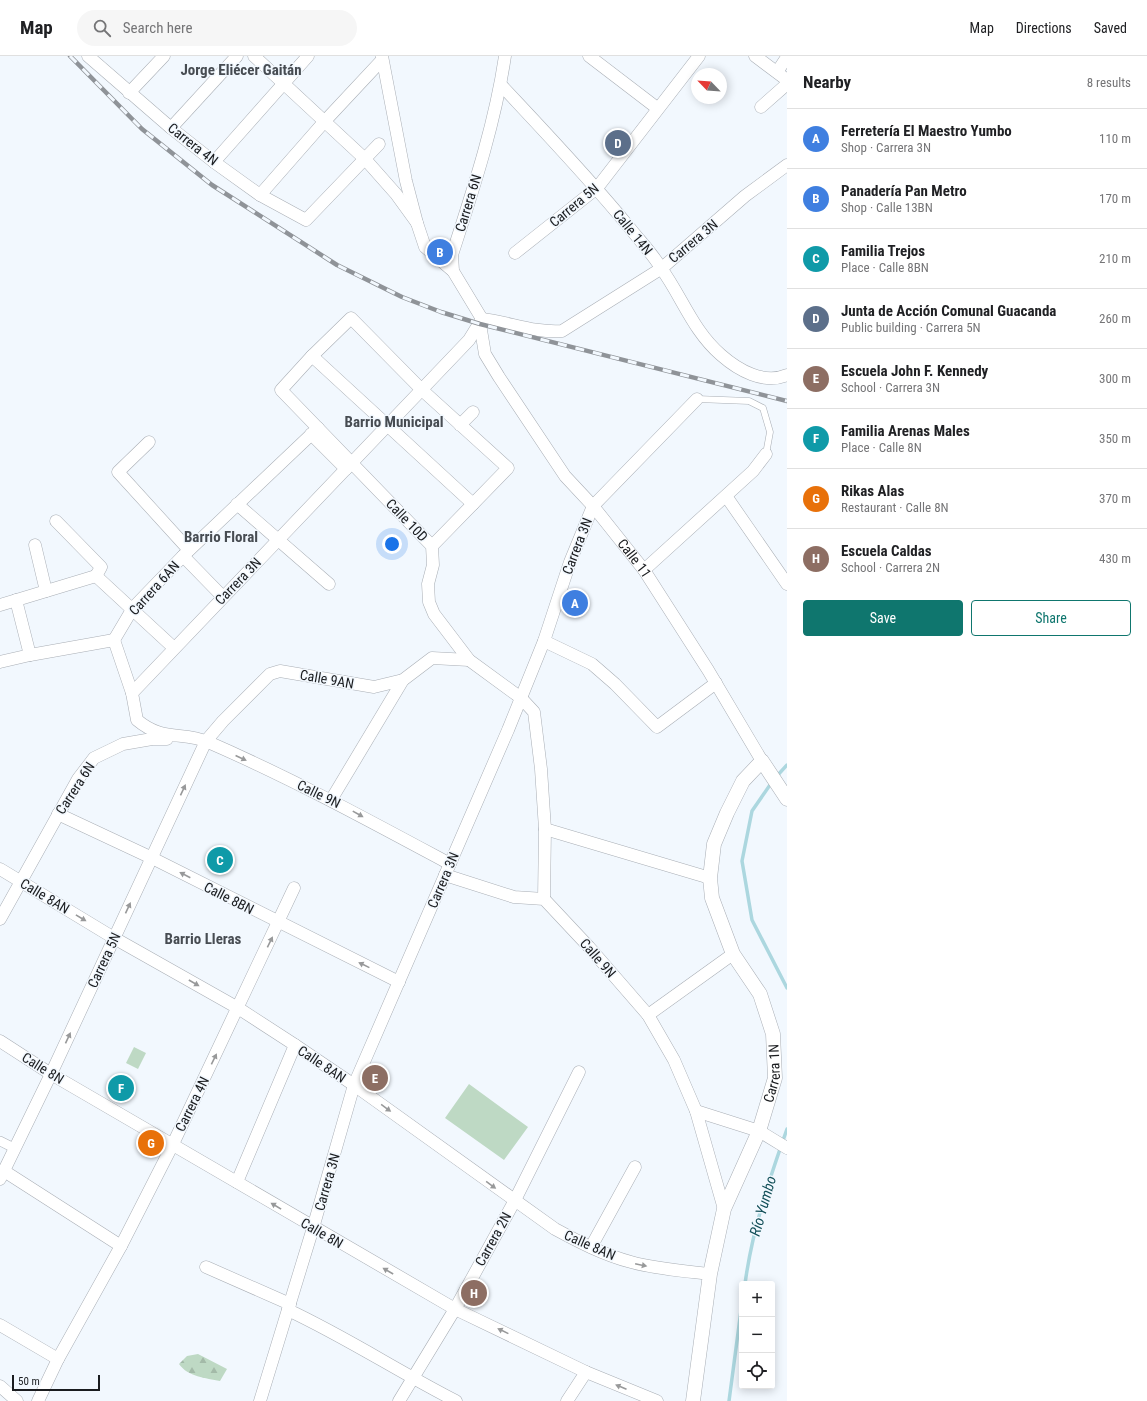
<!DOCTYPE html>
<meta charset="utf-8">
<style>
body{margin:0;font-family:"Roboto Condensed",sans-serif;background:#f6f6f6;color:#202124}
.controls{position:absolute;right:12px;bottom:12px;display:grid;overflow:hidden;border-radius:4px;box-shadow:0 2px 10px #0003}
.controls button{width:36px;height:36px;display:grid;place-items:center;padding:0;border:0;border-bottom:1px solid #e0e0e0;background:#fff;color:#202124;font:20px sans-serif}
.compass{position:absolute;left:691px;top:12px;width:36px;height:36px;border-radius:50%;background:#fff;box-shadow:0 2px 10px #0003;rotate:295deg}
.scale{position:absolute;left:12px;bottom:10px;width:88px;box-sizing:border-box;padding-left:4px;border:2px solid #1a1c1f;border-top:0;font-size:11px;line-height:14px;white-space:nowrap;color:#1a1c1f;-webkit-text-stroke:3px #f2f8fe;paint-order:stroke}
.you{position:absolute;left:392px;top:488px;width:14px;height:14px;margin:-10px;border:3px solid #fff;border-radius:50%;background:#1a73e8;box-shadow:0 0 0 6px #1a73e833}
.badge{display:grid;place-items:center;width:26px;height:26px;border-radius:50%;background:#0f766e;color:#fff;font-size:13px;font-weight:700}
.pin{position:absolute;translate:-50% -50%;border:2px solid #fff;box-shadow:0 1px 4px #0006}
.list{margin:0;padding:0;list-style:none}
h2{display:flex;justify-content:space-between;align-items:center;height:52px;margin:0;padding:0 16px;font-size:17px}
h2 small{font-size:13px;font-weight:400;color:#757577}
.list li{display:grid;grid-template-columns:26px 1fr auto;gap:12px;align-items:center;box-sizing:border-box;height:60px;padding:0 16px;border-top:1px solid #e0e0e0}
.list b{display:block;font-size:15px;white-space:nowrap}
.list p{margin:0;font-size:13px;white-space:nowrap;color:#757577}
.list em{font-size:13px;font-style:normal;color:#757577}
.actions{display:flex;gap:8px;padding:12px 16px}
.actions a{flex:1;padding:9px 0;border:1px solid #0f766e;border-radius:4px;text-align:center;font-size:14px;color:#0f766e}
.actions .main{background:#0f766e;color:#fff}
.icon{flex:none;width:22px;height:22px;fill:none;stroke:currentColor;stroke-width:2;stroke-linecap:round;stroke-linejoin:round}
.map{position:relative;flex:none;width:787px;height:1345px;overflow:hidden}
header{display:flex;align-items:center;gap:24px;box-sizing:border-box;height:56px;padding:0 20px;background:#fff;border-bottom:1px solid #e0e0e0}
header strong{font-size:19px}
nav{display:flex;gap:22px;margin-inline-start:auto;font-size:14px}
.search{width:280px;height:36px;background:#f6f6f6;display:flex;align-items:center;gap:10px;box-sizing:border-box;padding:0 14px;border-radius:22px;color:#757577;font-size:15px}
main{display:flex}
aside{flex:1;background:#fff}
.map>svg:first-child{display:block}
.forest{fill:url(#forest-firs)}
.park{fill:#bed9c4}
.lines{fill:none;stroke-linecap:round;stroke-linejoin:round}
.stream{stroke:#acd7df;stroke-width:3.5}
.service-casing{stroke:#a9aeb5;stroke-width:7}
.pedestrian-casing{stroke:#a9aeb5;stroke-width:10}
.minor-casing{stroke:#a9aeb5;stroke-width:13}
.tertiary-casing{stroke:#a9aeb5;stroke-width:15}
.service{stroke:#fff;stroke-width:6}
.pedestrian{stroke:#fff;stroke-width:9}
.minor{stroke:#fff;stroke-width:12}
.tertiary{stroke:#fff;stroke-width:14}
.rail-casing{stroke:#8f9398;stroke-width:4.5}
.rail{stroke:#f2f8fe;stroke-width:3;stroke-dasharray:9;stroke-linecap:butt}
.oneway{fill:#98999a}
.labels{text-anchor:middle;stroke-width:3;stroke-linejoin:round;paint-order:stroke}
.street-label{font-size:14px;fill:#1a1c1f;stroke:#f2f8fe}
.neighbourhood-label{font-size:15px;font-weight:bold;fill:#474c52;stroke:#f2f8fe}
.water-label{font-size:15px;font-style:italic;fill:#124f58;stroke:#f2f8fe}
</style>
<header>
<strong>Map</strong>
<div class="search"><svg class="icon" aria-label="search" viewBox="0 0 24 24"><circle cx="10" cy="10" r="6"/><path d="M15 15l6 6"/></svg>Search here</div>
<nav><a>Map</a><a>Directions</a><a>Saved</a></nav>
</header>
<main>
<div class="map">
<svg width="787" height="1345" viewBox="0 0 787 1345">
<defs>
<pattern id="forest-firs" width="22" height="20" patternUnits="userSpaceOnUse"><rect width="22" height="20" fill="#bed9c4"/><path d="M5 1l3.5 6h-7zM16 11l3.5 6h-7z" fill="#a3baa8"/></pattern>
</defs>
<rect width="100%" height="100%" fill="#f2f8fe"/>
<!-- forest -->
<path class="forest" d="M 198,1298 L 227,1313 L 220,1325 C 206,1322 188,1321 179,1308 L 187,1300 Z"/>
<!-- park -->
<path class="park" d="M 134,991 L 146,997 L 138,1013 L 126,1007 Z
M 469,1028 L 528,1071 L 504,1104 L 445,1062 Z"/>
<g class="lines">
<!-- stream -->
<path class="stream" d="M 776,721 L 787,709
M 772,726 L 752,755 L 742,805 L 752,864 L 787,932
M 745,1228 C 752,1175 769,1124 787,1073
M 729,1345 L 742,1247"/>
<!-- service casing -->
<g class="service-casing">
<path id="service" d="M 697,343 L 749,345 L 763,352 L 770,376 L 766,398"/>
</g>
<!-- pedestrian casing -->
<g class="pedestrian-casing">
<path id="pedestrian" d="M 0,1085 L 14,1092"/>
</g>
<!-- minor casing -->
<g class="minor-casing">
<g id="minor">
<path d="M 88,0 L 171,72 L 214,106 L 260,139 L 306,164 L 379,88"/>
<path d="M 254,0 L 365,103 L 396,138 L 417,167"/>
<path d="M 382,0 L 406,125 L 417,167 L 425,191 L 453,215"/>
<path d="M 589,0 L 657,52"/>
<path d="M 755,0 L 787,24"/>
<path d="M 777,16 L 787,1"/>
<path d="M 501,29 C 545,76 589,122 629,171 C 640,185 652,197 661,212 C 682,241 693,275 721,299 C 738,314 764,329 787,319"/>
<path d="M 129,37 L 164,0"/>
<path d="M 761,51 L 787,28"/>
<path d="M 171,72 L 237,0"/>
<path d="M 214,106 L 308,0"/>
<path d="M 260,139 L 324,66 L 382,4"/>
<path d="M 515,197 L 597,132 L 699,0"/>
<path d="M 482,263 C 509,266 534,277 562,275 L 662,212 L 745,140 L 787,109"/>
<path d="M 482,263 L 453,215 L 452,199 C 473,134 495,68 505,0"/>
<path id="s1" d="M 480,268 L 485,298 L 499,321 L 565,420 L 593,450 L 644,514 L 708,614 L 762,705"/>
<path d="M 312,300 L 473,448"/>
<path d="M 460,369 L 473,356"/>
<path d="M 311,378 L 346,413"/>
<path d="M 149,386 L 118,416 L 189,494"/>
<path d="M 726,440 L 787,528"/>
<path d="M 237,448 L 329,528"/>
<path d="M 56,465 L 101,511 L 96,520"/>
<path d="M 35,489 L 46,535"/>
<path d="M 432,490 L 508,412 L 422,334 L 351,262 L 312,300 L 281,334 L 432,490 L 433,509 L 428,528 L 429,546 L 434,558 L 469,604 L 521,642 L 534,656 L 541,713 L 545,773 L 544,843"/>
<path d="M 183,500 L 223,541"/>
<path d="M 644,514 L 753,415 L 766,398"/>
<path d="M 96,520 L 174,592"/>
<path d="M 16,544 L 30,599"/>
<path d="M 0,549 L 96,520"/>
<path d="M 114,584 L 133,552 L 183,500 L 318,372"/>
<path d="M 114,584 L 132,637"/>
<path d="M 544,585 L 592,608 L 615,628 L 657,671 L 716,627"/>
<path d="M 0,606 L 30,599 L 114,584"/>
<path d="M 331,744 L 403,624"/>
<path d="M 58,758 L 152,802 L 399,926"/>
<path d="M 545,773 L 710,822"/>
<path d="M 450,808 C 370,765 291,722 208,686 C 182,675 163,686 137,664 L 132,637 L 469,284 L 482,263"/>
<path d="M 0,813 L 114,882 L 238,952 L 295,989 L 354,1029 L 555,1173 C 579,1186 604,1199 631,1206 C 656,1213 684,1215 710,1218"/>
<path d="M 445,819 L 514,841 L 544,843 L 589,891 L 648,959 L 674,1004 L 696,1055 L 724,1153"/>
<path d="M 0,863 L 78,723 L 94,702 L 123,688 L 152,683 L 167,683"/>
<path d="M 648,959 L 733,898"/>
<path d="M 0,985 L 51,1018 L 455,1253 L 586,1316 L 657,1345"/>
<path d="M 696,1055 L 759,1075 L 787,1092"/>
<path d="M 4,1115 L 121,1190"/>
<path d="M 0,1123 L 51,1018 L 206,685 L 223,665 L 270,618 L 280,615 L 374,631 L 403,624 L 432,602 L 469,604"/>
<path d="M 237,1126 L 295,989"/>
<path d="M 591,1191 L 635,1111"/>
<path d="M 206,1211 L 290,1248"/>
<path d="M 288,1254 C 346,1281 399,1316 456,1345"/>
<path d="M 0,1269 L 58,1303"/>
<path d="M 0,1330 L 17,1345"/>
<path d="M 38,1345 L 58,1303 L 121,1190 L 173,1088 L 294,832"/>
<path d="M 260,1345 L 313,1172 L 354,1029 L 508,674 L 544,585 L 570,506 L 593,450 L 697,343"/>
<path d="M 399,1345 L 455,1253 L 514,1146 L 579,1016"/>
<path d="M 567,1345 L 586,1316"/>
</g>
</g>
<!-- tertiary casing -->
<g class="tertiary-casing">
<g id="tertiary">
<path id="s2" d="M 693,1345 L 710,1218 L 724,1153 L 759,1075 L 775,1022 L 773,978 L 760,938 L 733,898 L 712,842 L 710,822 L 714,788 L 727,757 L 743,725 L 762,705 L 787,743"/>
</g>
</g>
<!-- service -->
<use href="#service" class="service"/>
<!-- pedestrian -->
<use href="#pedestrian" class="pedestrian"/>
<!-- minor -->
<use href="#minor" class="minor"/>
<!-- tertiary -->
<use href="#tertiary" class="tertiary"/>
<!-- rail casing -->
<g class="rail-casing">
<path id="rail" d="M 70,0 L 142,73 L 212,129 L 337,209 L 402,241 L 441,256 L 480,268 L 787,345"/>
</g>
<!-- rail -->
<use href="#rail" class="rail"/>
</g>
<!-- one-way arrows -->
<defs><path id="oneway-solid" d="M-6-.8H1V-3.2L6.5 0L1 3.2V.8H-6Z"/></defs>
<g class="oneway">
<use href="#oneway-solid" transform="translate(241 702) rotate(25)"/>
<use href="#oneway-solid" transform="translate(183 734) rotate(-65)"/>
<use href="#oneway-solid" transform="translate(358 758) rotate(29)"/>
<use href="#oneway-solid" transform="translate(185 819) rotate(-153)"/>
<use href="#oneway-solid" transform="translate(128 852) rotate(-65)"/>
<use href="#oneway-solid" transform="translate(81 862) rotate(31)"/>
<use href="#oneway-solid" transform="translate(270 886) rotate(-64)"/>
<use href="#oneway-solid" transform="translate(364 909) rotate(-154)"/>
<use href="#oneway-solid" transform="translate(194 927) rotate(30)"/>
<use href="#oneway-solid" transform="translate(68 982) rotate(-65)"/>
<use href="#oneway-solid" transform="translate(214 1003) rotate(-64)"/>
<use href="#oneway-solid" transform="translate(386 1052) rotate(36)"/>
<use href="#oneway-solid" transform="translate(491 1129) rotate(36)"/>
<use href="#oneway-solid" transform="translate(276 1150) rotate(-149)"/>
<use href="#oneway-solid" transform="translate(641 1209) rotate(12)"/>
<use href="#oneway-solid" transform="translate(388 1215) rotate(-150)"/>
<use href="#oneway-solid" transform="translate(503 1275) rotate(-154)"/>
<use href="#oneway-solid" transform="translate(621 1331) rotate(-157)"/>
</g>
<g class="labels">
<!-- street labels -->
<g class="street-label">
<text transform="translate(193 88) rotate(38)" y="5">Carrera 4N</text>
<text transform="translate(468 147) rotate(-73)" y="5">Carrera 6N</text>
<text transform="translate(574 149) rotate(-40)" y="5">Carrera 5N</text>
<text transform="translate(633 176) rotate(51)" y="5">Calle 14N</text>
<text transform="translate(693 185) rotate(-40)" y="5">Carrera 3N</text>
<text transform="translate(407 464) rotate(46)" y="5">Calle 10D</text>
<text transform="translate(577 490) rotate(-69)" y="5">Carrera 3N</text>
<text dy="5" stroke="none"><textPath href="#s1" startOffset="284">Calle 11</textPath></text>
<text transform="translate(238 525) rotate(-46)" y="5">Carrera 3N</text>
<text transform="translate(154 532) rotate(-48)" y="5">Carrera 6AN</text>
<text transform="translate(327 623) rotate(10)" y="5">Calle 9AN</text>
<text transform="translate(75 732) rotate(-57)" y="5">Carrera 6N</text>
<text transform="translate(319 738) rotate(26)" y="5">Calle 9N</text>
<text transform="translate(443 824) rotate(-67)" y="5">Carrera 3N</text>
<text transform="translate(45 840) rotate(31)" y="5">Calle 8AN</text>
<text transform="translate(229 842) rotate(27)" y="5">Calle 8BN</text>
<text transform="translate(598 902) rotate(49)" y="5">Calle 9N</text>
<text transform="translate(104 904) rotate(-65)" y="5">Carrera 5N</text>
<text transform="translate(322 1008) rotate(34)" y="5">Calle 8AN</text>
<text transform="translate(43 1012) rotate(32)" y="5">Calle 8N</text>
<text dy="5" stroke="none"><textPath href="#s2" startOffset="340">Carrera 1N</textPath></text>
<text transform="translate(192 1048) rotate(-64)" y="5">Carrera 4N</text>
<text transform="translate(327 1126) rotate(-74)" y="5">Carrera 3N</text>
<text transform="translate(322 1177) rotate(30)" y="5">Calle 8N</text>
<text transform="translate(493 1183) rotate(-61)" y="5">Carrera 2N</text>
<text transform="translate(590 1189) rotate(24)" y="5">Calle 8AN</text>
</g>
<!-- neighbourhood labels -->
<g class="neighbourhood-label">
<text x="241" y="19">Jorge Eliécer Gaitán</text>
<text x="394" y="371">Barrio Municipal</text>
<text x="221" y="486">Barrio Floral</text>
<text x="203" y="888">Barrio Lleras</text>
</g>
<!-- water labels -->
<g class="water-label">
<text transform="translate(763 1150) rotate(-74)" y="5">Río Yumbo</text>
</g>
</g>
</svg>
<div class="controls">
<button>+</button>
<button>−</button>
<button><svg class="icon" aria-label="locate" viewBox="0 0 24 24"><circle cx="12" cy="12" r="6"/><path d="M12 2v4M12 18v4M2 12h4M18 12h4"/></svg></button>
</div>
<svg class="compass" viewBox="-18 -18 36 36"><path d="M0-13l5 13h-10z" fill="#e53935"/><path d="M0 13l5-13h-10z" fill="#757577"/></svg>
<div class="scale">50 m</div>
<div class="you"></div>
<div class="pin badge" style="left:575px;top:547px;background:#3f7fe0">A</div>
<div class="pin badge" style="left:440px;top:196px;background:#3f7fe0">B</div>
<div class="pin badge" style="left:220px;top:804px;background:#0f9aa8">C</div>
<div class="pin badge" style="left:618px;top:87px;background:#5c6f8a">D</div>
<div class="pin badge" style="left:375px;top:1022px;background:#8d6e63">E</div>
<div class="pin badge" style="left:121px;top:1032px;background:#0f9aa8">F</div>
<div class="pin badge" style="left:151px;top:1087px;background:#e8710a">G</div>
<div class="pin badge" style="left:474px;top:1237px;background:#8d6e63">H</div>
</div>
<aside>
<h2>Nearby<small>8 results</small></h2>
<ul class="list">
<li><span class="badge" style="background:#3f7fe0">A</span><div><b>Ferretería El Maestro Yumbo</b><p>Shop · Carrera 3N</p></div><em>110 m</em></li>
<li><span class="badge" style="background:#3f7fe0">B</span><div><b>Panadería Pan Metro</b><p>Shop · Calle 13BN</p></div><em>170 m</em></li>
<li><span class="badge" style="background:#0f9aa8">C</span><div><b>Familia Trejos</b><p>Place · Calle 8BN</p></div><em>210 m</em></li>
<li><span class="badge" style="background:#5c6f8a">D</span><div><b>Junta de Acción Comunal Guacanda</b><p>Public building · Carrera 5N</p></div><em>260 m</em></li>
<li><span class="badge" style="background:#8d6e63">E</span><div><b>Escuela John F. Kennedy</b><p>School · Carrera 3N</p></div><em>300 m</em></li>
<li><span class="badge" style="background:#0f9aa8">F</span><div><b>Familia Arenas Males</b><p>Place · Calle 8N</p></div><em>350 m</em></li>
<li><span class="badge" style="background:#e8710a">G</span><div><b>Rikas Alas</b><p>Restaurant · Calle 8N</p></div><em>370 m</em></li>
<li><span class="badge" style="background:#8d6e63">H</span><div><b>Escuela Caldas</b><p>School · Carrera 2N</p></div><em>430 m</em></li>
</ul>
<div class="actions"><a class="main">Save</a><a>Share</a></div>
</aside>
</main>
